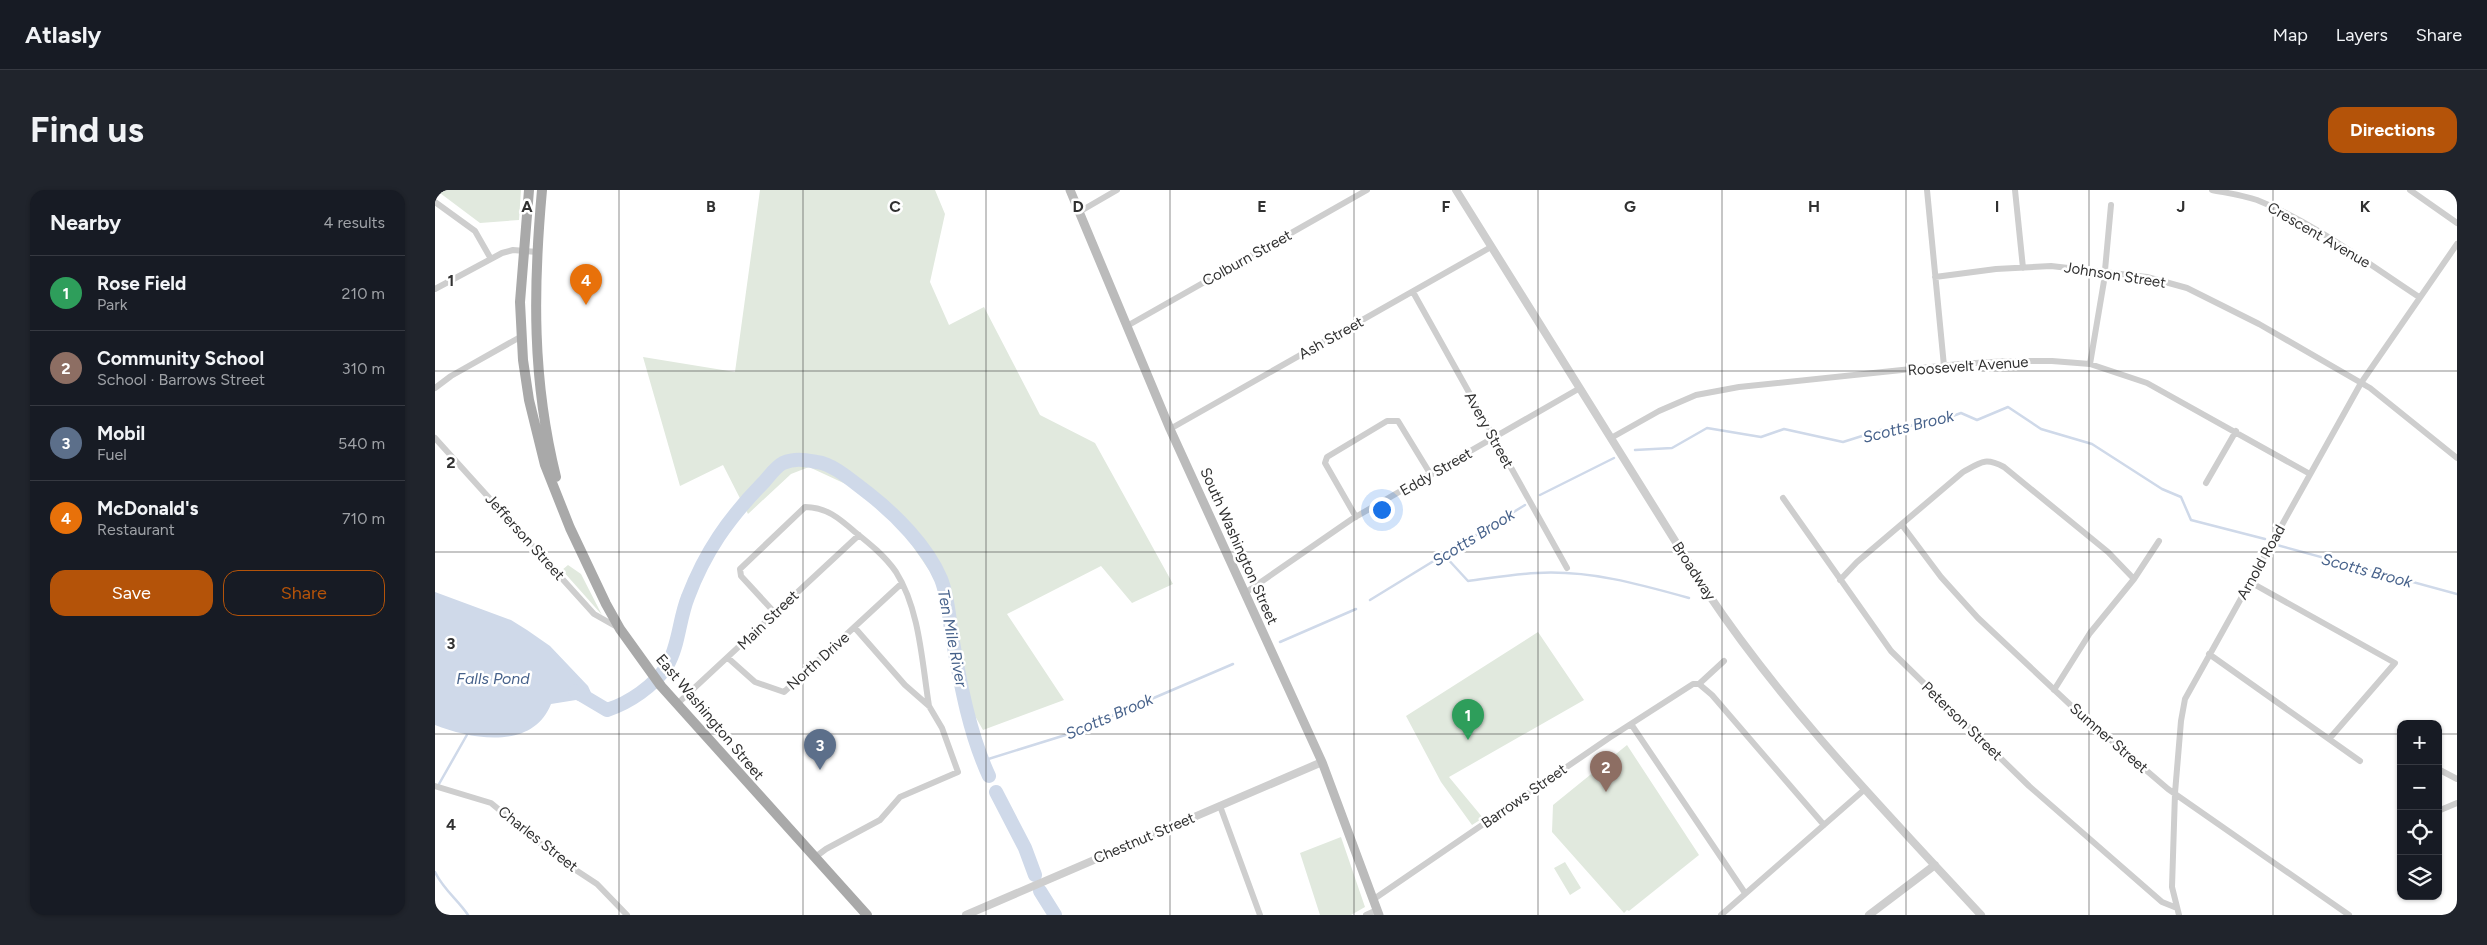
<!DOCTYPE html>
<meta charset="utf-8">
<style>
body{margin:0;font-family:Figtree,sans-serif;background:#20242c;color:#f1f3f6}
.controls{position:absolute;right:15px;bottom:15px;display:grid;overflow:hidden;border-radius:10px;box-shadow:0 1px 4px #0004}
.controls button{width:45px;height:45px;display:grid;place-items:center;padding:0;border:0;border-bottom:1px solid #363941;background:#171b24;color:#f1f3f6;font:25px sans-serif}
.you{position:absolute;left:946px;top:319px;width:18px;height:18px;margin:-12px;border:4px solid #fff;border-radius:50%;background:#1a73e8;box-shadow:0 0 0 8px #1a73e833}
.badge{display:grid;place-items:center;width:32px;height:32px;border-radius:50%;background:#b45309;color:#fff;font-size:16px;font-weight:700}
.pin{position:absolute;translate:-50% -41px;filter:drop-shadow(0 1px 2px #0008)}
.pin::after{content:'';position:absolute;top:26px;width:18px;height:15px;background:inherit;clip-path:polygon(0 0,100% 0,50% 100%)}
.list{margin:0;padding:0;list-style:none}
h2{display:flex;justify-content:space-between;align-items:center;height:65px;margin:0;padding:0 20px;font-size:21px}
h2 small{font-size:16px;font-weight:400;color:#9ea1a6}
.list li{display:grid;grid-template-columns:32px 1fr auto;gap:15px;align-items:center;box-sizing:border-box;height:75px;padding:0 20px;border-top:1px solid #363941}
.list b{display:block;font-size:19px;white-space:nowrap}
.list p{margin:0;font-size:16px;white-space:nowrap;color:#9ea1a6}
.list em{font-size:16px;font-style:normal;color:#9ea1a6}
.actions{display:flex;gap:10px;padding:15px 20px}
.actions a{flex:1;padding:11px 0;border:1px solid #b45309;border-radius:15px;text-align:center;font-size:18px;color:#b45309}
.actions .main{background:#b45309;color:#fff}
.icon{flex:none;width:28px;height:28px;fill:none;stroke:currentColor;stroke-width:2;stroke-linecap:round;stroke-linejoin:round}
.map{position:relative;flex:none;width:2022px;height:725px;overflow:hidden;border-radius:15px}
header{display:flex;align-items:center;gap:30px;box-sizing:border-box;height:70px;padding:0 25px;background:#171b24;border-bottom:1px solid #363941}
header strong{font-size:24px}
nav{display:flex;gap:28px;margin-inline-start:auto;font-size:18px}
.intro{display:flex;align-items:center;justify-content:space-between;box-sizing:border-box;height:120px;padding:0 30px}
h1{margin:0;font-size:35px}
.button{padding:12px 22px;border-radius:15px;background:#b45309;color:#fff;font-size:18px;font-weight:700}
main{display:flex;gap:30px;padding:0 30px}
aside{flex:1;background:#171b24;border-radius:15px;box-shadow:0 1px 4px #0004}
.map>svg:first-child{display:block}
.green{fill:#e1e9de}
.water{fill:#cfd9e9}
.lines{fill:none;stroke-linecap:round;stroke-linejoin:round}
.stream{stroke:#cfd9e9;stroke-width:2.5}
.river{stroke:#cfd9e9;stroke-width:14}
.minor{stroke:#cecece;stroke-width:6}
.tertiary{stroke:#cecece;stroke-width:8}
.secondary{stroke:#bbb;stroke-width:9}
.primary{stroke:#a9a9a9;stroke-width:10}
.grid{fill:none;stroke:#313131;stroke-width:1;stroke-opacity:0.55}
.labels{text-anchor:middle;stroke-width:5;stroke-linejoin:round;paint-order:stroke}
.street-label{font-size:15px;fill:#313131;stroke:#fff}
.water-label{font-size:16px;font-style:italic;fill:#47628b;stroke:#fff}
.grid-label{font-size:16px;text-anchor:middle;font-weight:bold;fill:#313131;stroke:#fff;stroke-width:5;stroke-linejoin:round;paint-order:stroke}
</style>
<header>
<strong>Atlasly</strong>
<nav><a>Map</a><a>Layers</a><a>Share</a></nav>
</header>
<div class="intro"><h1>Find us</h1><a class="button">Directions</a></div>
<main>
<aside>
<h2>Nearby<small>4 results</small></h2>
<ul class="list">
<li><span class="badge" style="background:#2e9e5b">1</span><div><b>Rose Field</b><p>Park</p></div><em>210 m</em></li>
<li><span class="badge" style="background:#8d6e63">2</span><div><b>Community School</b><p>School · Barrows Street</p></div><em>310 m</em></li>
<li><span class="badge" style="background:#5c6f8a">3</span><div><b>Mobil</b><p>Fuel</p></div><em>540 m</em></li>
<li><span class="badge" style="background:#e8710a">4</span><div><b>McDonald's</b><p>Restaurant</p></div><em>710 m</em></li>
</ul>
<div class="actions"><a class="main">Save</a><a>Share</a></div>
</aside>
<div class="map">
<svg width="2022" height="725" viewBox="0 0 2022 725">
<rect width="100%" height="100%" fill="#fff"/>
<!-- green -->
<path class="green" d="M 1,0 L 86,0 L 84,30 L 45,33 Z
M 325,0 L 500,0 L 510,24 L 495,92 L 514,135 L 549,117 L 605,225 L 660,253 L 738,394 L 697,413 L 666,376 L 572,424 L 629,510 L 548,540 L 532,512 L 515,454 L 505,396 L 461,332 L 417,297 L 374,277 L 356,284 L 313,324 L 288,275 L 245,296 L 208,167 L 300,182 Z
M 133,375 L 146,384 L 167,425 L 127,380 Z
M 1103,442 L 1149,510 L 1014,587 L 1048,628 L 1037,635 L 1006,592 L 971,526 Z
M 1192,555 L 1264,665 L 1194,721 L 1192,720 L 1189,723 L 1117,642 L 1118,615 Z
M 906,647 L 930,717 L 916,725 L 885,725 L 865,663 Z
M 1130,672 L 1146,698 L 1135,705 L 1119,678 Z"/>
<!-- water -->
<path class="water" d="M 0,402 L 76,430 L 92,440 L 115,456 L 153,496 L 158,507 L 154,515 L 141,510 L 116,514 C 98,560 38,550 0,535 Z"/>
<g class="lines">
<!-- stream -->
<path class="stream" d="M 1200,260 L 1237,258 L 1272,238 L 1326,247 L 1349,239 L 1408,252 L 1446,240 L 1501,232 L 1526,223 L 1542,230 L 1573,217 L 1606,239 L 1657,254 L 1727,299 L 1746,307 L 1756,330 L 1830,349
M 1105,305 L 1179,268
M 1842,355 L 2022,404
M 1010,366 L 1033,391 C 1056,388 1078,384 1102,383 C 1154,380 1204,394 1254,408
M 935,410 L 1090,315
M 845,452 L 921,419
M 547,571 L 637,543 L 798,474
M 4,594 L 33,543
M 0,682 C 8,699 23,710 33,725"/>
<!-- river -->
<path class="river" d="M 140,501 L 172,520 C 194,513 219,496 232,476 C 244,456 244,429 253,407 C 270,362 293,329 327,294 C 333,288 340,277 348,273 C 360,268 370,270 382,272 C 399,274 419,293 433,303 C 460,324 492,356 506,389 C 514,409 514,431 518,452 C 526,497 535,545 554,586
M 561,602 L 590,658 L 600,685
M 605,701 L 620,725"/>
<!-- minor -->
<path class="minor" d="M 1492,0 L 1509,176
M 1580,0 L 1588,78
M 1777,0 C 1792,3 1807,5 1822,10 C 1880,33 1932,73 1984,107
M 1975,0 L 2022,33
M 0,12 L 40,41 L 56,69
M 644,22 L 682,0
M 1500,87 L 1561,79 L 1616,76 L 1712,87 L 1752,98 L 1824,134 L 1935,198 L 2022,268
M 0,99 L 67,63 L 78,60 L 102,62
M 978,102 L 1132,378
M 692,136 L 932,0
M 1655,174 L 1669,91 L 1676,15
M 0,198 L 16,186 L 87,146
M 735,239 L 1056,57
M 0,248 L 159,424 L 182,437
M 1176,248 L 1224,221 L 1261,205 L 1304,197 L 1524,174 L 1573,171 L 1617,171 L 1655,174 L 1712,193 L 1875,284
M 1771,293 L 1801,241
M 1348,308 L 1456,461 L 1594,596 L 1727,712 L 1742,718
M 921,327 L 890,273 L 892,267 L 952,231 L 963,231 L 996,285
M 1467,335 L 1506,387 L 1543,428 L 1643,522 L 1733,599 L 1914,725
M 1405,390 L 1422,372 L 1528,282 C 1546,272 1550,267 1569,277 L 1673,362 L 1699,389
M 1815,392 L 1960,473 L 1895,548
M 810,403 L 917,329 L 1145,198
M 340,423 L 306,386 L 305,379 L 370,317 C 391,317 404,328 420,342 C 435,354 450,366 461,382 C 485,420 487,473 494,516
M 1774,464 L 1925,571
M 293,468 L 320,492 L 349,502 L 466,394
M 1264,494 L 1277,505 L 1389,635
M 1619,500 L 1655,443 L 1699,389 L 1724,351
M 241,515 L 424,345
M 1196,534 L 1310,703
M 2003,579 L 2022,589
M 0,596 L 56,613 L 127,671 L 162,694 L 192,725
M 785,616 L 825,725
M 2003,621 L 2022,613
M 379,668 L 391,659 L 445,630 L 465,607 L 523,582 L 507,538 L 494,516 L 470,495 L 420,438
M 939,709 L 1174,548 L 1258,494 L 1264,494 L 1289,471
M 931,725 L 942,720
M 1286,725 L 1430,599
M 1744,725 L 1737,697 L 1740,603 L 1746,531 L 1750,509 L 1926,193 L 2022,54"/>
<!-- tertiary -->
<path class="tertiary" d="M 1021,0 L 1272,402 C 1351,520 1450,621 1546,725
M 531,725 L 887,572
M 1434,725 L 1500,675"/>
<!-- secondary -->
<path class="secondary" d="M 635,0 L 735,239 L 887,572 L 944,725"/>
<!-- primary -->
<path class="primary" d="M 94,0 L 85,112 L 88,170 L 94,210 L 110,275 L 135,338 L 171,414 L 185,439 L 226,496 L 432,725
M 107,0 C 98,99 97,190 121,287"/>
</g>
<!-- grid -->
<path class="grid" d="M 184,0 L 184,725M 368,0 L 368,725M 551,0 L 551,725M 735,0 L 735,725M 919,0 L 919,725M 1103,0 L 1103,725M 1287,0 L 1287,725M 1471,0 L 1471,725M 1654,0 L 1654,725M 1838,0 L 1838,725M 0,181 L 2022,181M 0,362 L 2022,362M 0,544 L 1966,544M 2003,544 L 2022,544"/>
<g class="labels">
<!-- street labels -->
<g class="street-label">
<text transform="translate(1884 45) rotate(30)" y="5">Crescent Avenue</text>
<text transform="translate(812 68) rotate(-29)" y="5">Colburn Street</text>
<text transform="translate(1680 85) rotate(9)" y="5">Johnson Street</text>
<text transform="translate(896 148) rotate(-29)" y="5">Ash Street</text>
<text transform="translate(1533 176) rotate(-4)" y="5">Roosevelt Avenue</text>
<text transform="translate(1054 240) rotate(61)" y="5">Avery Street</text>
<text transform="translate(1001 282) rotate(-30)" y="5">Eddy Street</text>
<text transform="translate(90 347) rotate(48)" y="5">Jefferson Street</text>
<text transform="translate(804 356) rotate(66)" y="5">South Washington Street</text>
<text transform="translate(1826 372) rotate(-61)" y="5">Arnold Road</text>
<text transform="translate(1259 381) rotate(57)" y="5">Broadway</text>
<text transform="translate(333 430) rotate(-44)" y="5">Main Street</text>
<text transform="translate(383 471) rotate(-42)" y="5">North Drive</text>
<text transform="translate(275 527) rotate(50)" y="5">East Washington Street</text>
<text transform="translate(1527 531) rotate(44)" y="5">Peterson Street</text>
<text transform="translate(1674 548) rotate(41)" y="5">Sumner Street</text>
<text transform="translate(1089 606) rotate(-35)" y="5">Barrows Street</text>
<text transform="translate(709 648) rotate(-23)" y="5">Chestnut Street</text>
<text transform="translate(103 649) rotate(38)" y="5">Charles Street</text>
</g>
<!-- water labels -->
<g class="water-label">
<text transform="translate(1473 236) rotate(-14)" y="6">Scotts Brook</text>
<text transform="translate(1038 347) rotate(-32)" y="6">Scotts Brook</text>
<text transform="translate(1932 380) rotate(15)" y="6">Scotts Brook</text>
<text transform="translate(518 448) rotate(79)" y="6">Ten Mile River</text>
<text x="58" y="494">Falls Pond</text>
<text transform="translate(674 526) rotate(-23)" y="6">Scotts Brook</text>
</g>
</g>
<g class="grid-label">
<text x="92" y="22">A</text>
<text x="276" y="22">B</text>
<text x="460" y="22">C</text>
<text x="643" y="22">D</text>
<text x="827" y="22">E</text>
<text x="1011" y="22">F</text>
<text x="1195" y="22">G</text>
<text x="1379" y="22">H</text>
<text x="1562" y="22">I</text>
<text x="1746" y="22">J</text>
<text x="1930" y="22">K</text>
<text x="16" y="96">1</text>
<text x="16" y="278">2</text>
<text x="16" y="459">3</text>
<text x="16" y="640">4</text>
</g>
</svg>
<div class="controls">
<button>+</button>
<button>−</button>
<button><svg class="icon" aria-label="locate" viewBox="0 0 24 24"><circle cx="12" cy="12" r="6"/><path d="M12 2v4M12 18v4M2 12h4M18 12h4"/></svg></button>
<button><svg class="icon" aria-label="layers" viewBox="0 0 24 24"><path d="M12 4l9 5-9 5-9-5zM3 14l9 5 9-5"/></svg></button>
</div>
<div class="you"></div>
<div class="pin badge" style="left:1033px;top:550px;background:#2e9e5b">1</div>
<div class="pin badge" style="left:1171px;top:602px;background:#8d6e63">2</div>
<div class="pin badge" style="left:385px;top:580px;background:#5c6f8a">3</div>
<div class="pin badge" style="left:151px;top:115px;background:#e8710a">4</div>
</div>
</main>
